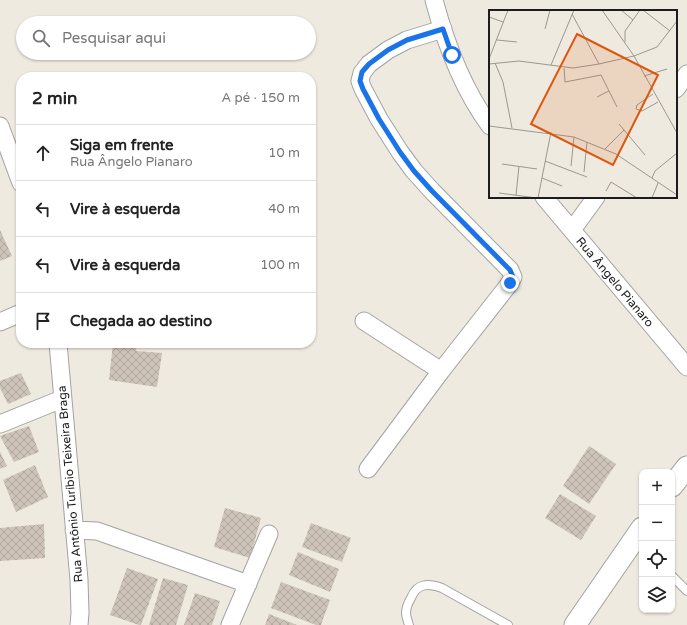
<!DOCTYPE html>
<html lang="pt">
<meta charset="utf-8">
<style>
body{margin:0;font-family:"Varela Round",sans-serif;background:#f6f6f6;color:#222}
.controls{position:absolute;right:12px;bottom:12px;display:grid;overflow:hidden;border-radius:8px;box-shadow:0 1px 3px #0004}
.controls button{width:36px;height:36px;display:grid;place-items:center;padding:0;border:0;border-bottom:1px solid #e0e0e0;background:#fff;color:#222;font:20px sans-serif}
.stop{position:absolute;width:12px;height:12px;margin:-9px;border:3px solid #1a73e8;border-radius:50%;background:#fff}
.stop.end{background:#1a73e8;border-color:#fff;box-shadow:0 1px 4px #0008}
.list{margin:0;padding:0;list-style:none}
h2{display:flex;justify-content:space-between;align-items:center;height:52px;margin:0;padding:0 16px;font-size:17px}
h2 small{font-size:13px;font-weight:400;color:#767676}
.list li{display:grid;grid-template-columns:26px 1fr auto;gap:12px;align-items:center;box-sizing:border-box;height:56px;padding:0 16px;border-top:1px solid #e0e0e0}
.list b{display:block;font-size:15px;white-space:nowrap}
.list p{margin:0;font-size:13px;white-space:nowrap;color:#767676}
.list em{font-size:13px;font-style:normal;color:#767676}
.icon{flex:none;width:22px;height:22px;fill:none;stroke:currentColor;stroke-width:2;stroke-linecap:round;stroke-linejoin:round}
.map{position:relative;flex:none;width:687px;height:625px;overflow:hidden}
.search{position:absolute;background:#fff;box-shadow:0 1px 3px #0004;left:16px;top:16px;width:300px;height:44px;display:flex;align-items:center;gap:10px;box-sizing:border-box;padding:0 14px;border-radius:22px;color:#767676;font-size:15px}
.panel{position:absolute;background:#fff;box-shadow:0 1px 3px #0004;left:16px;top:72px;width:300px;height:276px;border-radius:16px}
.map>svg:first-child{display:block}
.building{fill:url(#building-cross-hatch)}
.lines{fill:none;stroke-linecap:round;stroke-linejoin:round}
.service-casing{stroke:#a3a3a3;stroke-width:10}
.minor-casing{stroke:#a3a3a3;stroke-width:19}
.tertiary-casing{stroke:#a3a3a3;stroke-width:23}
.service{stroke:#fff;stroke-width:8}
.minor{stroke:#fff;stroke-width:17}
.tertiary{stroke:#fff;stroke-width:21}
.route{stroke:#1a73e8;stroke-width:5}
.labels{text-anchor:middle;stroke-width:3;stroke-linejoin:round;paint-order:stroke}
.street-label{font-size:12px;fill:#1c1c1c;stroke:#fff}
.inset-road{fill:none;stroke:#9a9892;stroke-width:1}
.view{fill:#de560d;fill-opacity:0.15;stroke:#de560d;stroke-width:2}
.inset-edge{fill:none;stroke:#1c1c1c;stroke-width:2}
</style>
<div class="map">
<svg width="687" height="625" viewBox="0 0 687 625">
<defs>
<pattern id="building-cross-hatch" width="8" height="8" patternUnits="userSpaceOnUse"><rect width="8" height="8" fill="#cec3b9"/><path d="M0 0l8 8M0 8l8-8" fill="none" stroke="#b0a79e"/></pattern>
</defs>
<rect width="100%" height="100%" fill="#eeeae0"/>
<!-- building -->
<path class="building" d="M 0,230 L 12,256 L 0,261 Z
M 113,343 L 137,343 L 136,351 L 162,353 L 157,387 L 109,380 Z
M 21,373 L 31,394 L 8,404 L 0,388 L 0,381 Z
M 29,426 L 39,452 L 14,462 L 0,436 Z
M 589,446 L 616,464 L 589,504 L 563,486 Z
M 0,452 L 7,466 L 0,469 Z
M 35,465 L 48,497 L 16,512 L 3,480 Z
M 560,494 L 596,516 L 581,540 L 545,518 Z
M 225,508 L 261,518 L 250,558 L 214,547 Z
M 311,523 L 351,538 L 342,562 L 302,547 Z
M 44,524 L 45,558 L 0,561 L 0,528 Z
M 298,552 L 339,569 L 330,592 L 289,575 Z
M 127,568 L 158,579 L 141,625 L 139,625 L 110,615 Z
M 163,578 L 188,585 L 176,625 L 149,625 Z
M 281,582 L 330,600 L 321,625 L 316,625 L 271,608 Z
M 195,593 L 220,601 L 212,625 L 184,625 Z
M 269,614 L 297,625 L 265,625 Z"/>
<g class="lines">
<!-- service casing -->
<g class="service-casing">
<path id="service" d="M 672,576 L 687,591
M 409,625 C 408,621 406,617 406,613 C 406,608 408,603 411,598 C 417,583 428,583 442,588 L 508,625"/>
</g>
<!-- minor casing -->
<g class="minor-casing">
<path id="minor" d="M 434,0 C 446,45 463,89 490,126
M 676,89 L 687,74
M 0,126 L 21,183
M 544,197 L 687,367
M 572,230 L 596,197
M 364,321 L 441,371
M 0,322 L 21,313
M 58,343 L 79,580 L 80,613 L 79,625
M 0,424 L 62,399
M 368,469 L 441,371 L 510,283 L 513,277 L 510,270 L 432,191 L 414,171 L 400,152 L 379,119 L 363,89 L 360,81 L 362,73 L 369,64 L 388,50 L 407,40 L 443,29
M 74,530 L 97,531 L 248,584
M 230,625 L 269,534"/>
</g>
<!-- tertiary casing -->
<g class="tertiary-casing">
<path id="tertiary" d="M 672,486 L 687,467
M 575,625 L 642,528"/>
</g>
<!-- service -->
<use href="#service" class="service"/>
<!-- minor -->
<use href="#minor" class="minor"/>
<!-- tertiary -->
<use href="#tertiary" class="tertiary"/>
</g>
<g class="lines">
<!-- route -->
<path class="route" d="M 452,55 L 443,29 L 407,40 L 388,50 L 369,64 L 362,72 L 360,81 L 363,89 L 379,119 L 400,152 L 414,171 L 432,191 L 510,270 L 513,277 L 510,283"/>
</g>
<g class="labels">
<!-- street labels -->
<g class="street-label">
<text transform="translate(615 282) rotate(50)" y="4">Rua Ângelo Pianaro</text>
<text transform="translate(70 484) rotate(-95)" y="4">Rua Antônio Turíbio Teixeira Braga</text>
</g>
</g>
<!-- overview -->
<g transform="translate(489 10)">
<rect width="188" height="188" fill="#eeeae0"/>
<path class="inset-road" d="M 113,0 L 145,46 L 188,123M 132,0 L 144,10M 154,0 L 181,21M 83,4 L 110,54M 0,7 L 14,12M 56,19 L 61,0M 8,30 L 28,32M 136,32 L 136,21 L 151,0M 0,49 L 19,0M 6,53 L 14,72 L 23,118M 0,54 L 30,51 L 84,58 L 110,54 L 145,46 L 168,37 L 188,11M 62,55 L 85,0M 75,58 L 76,72 L 112,65 L 128,97M 155,66 L 178,59M 164,84 L 148,95 L 147,99 L 153,101 L 169,92M 108,87 L 120,81M 130,114 L 156,145M 0,116 L 85,127 L 127,144 L 188,185M 116,139 L 135,120M 56,151 L 98,167M 13,154 L 48,159M 82,156 L 85,127M 95,162 L 98,132M 53,168 L 73,176M 163,168 L 166,161 L 188,143M 117,181 L 122,172 L 148,188M 10,183 L 48,188M 27,185 L 30,156M 49,188 L 62,122M 163,188 L 169,173"/>
<path class="view" d="M 88,24 L 169,65 L 124,155 L 42,114 Z"/>
<rect width="188" height="188" class="inset-edge"/>
</g>
</svg>
<div class="controls">
<button>+</button>
<button>−</button>
<button><svg class="icon" aria-label="locate" viewBox="0 0 24 24"><circle cx="12" cy="12" r="6"/><path d="M12 2v4M12 18v4M2 12h4M18 12h4"/></svg></button>
<button><svg class="icon" aria-label="layers" viewBox="0 0 24 24"><path d="M12 4l9 5-9 5-9-5zM3 14l9 5 9-5"/></svg></button>
</div>
<div class="stop" style="left:452px;top:55px"></div>
<div class="stop end" style="left:510px;top:283px"></div>
<div class="search"><svg class="icon" aria-label="search" viewBox="0 0 24 24"><circle cx="10" cy="10" r="6"/><path d="M15 15l6 6"/></svg>Pesquisar aqui</div>
<section class="panel">
<h2>2 min<small>A pé · 150 m</small></h2>
<ul class="list">
<li><svg class="icon" aria-label="ahead" viewBox="0 0 24 24"><path d="M12 20V5M6 11l6-6 6 6"/></svg><div><b>Siga em frente</b><p>Rua Ângelo Pianaro</p></div><em>10 m</em></li>
<li><svg class="icon" aria-label="left" viewBox="0 0 24 24"><path d="M17 20v-9H6M10 6l-5 5 5 5"/></svg><div><b>Vire à esquerda</b></div><em>40 m</em></li>
<li><svg class="icon" aria-label="left" viewBox="0 0 24 24"><path d="M17 20v-9H6M10 6l-5 5 5 5"/></svg><div><b>Vire à esquerda</b></div><em>100 m</em></li>
<li><svg class="icon" aria-label="arrive" viewBox="0 0 24 24"><path d="M6 21V4h12l-3 4 3 4H6"/></svg><div><b>Chegada ao destino</b></div></li>
</ul>
</section>
</div>
